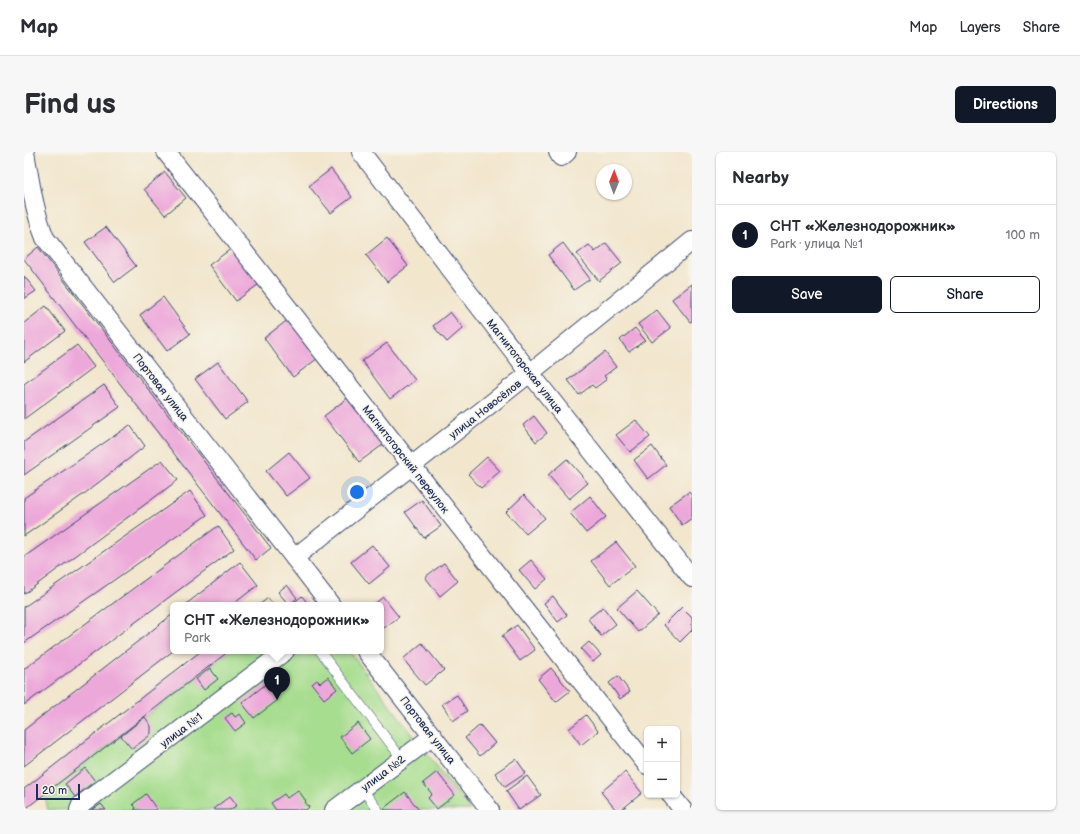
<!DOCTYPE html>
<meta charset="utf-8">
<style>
body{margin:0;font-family:"Balsamiq Sans",sans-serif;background:#f7f7f7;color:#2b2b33}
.controls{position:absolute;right:12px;bottom:12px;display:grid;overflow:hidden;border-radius:6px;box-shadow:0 1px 3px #0004}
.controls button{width:36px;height:36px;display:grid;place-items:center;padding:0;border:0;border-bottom:1px solid #e1e1e2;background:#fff;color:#2b2b33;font:20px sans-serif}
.compass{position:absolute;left:572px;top:12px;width:36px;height:36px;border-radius:50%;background:#fff;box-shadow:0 1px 3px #0004;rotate:1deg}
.scale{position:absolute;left:12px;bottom:10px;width:44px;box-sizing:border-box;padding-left:4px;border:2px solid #1b2f5e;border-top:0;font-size:11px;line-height:14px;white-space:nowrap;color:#1b2f5e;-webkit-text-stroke:3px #f7f3e8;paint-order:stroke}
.you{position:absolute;left:333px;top:340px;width:14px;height:14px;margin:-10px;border:3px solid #fff;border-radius:50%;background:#1a73e8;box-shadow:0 0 0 6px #1a73e833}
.badge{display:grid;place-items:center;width:26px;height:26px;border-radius:50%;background:#111827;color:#fff;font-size:13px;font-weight:700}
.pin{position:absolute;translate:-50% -33px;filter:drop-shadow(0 1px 2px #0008)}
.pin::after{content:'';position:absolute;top:21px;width:14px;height:12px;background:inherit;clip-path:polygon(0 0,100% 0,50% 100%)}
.popup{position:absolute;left:146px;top:450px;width:214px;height:52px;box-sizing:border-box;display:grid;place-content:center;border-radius:6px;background:#fff;filter:drop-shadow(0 1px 3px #0005);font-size:13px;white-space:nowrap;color:#7c7c81}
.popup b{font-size:15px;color:#2b2b33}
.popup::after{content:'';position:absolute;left:50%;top:100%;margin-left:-8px;border:8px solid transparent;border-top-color:#fff}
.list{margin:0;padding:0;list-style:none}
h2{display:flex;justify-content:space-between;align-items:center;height:52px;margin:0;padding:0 16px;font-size:17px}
h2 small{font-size:13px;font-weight:400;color:#7c7c81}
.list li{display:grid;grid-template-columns:26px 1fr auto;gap:12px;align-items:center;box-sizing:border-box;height:60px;padding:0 16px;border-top:1px solid #e1e1e2}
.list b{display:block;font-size:15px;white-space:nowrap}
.list p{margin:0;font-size:13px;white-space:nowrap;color:#7c7c81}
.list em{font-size:13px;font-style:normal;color:#7c7c81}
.actions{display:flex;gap:8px;padding:12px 16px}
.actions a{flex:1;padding:9px 0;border:1px solid #111827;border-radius:6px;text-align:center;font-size:14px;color:#111827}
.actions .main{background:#111827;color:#fff}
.map{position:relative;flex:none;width:668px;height:658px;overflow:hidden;border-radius:6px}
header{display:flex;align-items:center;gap:24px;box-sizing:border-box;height:56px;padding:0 20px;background:#fff;border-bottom:1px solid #e1e1e2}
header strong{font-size:19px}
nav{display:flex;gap:22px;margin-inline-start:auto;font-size:14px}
.intro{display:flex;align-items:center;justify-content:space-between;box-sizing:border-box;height:96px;padding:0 24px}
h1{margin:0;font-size:28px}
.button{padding:10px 18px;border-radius:6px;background:#111827;color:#fff;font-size:14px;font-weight:700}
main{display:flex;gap:24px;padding:0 24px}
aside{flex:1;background:#fff;border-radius:6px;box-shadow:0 1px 3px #0004}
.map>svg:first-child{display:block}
.green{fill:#a6dd8e;stroke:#608676}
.building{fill:#eda8da}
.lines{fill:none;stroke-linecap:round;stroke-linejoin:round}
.service-casing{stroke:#3b4a6f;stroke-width:10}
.minor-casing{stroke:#3b4a6f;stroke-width:20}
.service{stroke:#fff;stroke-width:9}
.minor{stroke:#fff;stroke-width:18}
.labels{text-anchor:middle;stroke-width:3;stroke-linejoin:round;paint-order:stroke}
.street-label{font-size:11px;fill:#1b2f5e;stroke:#f7f3e8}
</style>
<header>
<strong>Map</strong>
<nav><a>Map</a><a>Layers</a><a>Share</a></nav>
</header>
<div class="intro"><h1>Find us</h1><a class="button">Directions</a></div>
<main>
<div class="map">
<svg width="668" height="658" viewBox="0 0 668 658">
<rect width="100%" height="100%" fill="#f7f3e8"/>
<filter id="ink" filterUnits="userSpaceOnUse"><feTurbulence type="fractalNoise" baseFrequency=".025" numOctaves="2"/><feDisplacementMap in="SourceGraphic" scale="8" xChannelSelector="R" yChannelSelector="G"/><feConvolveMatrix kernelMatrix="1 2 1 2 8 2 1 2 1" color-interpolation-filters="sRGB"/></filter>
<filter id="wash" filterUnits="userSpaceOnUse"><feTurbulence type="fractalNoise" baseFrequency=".012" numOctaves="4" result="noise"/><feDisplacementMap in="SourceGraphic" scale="16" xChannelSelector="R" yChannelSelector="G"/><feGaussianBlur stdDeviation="0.9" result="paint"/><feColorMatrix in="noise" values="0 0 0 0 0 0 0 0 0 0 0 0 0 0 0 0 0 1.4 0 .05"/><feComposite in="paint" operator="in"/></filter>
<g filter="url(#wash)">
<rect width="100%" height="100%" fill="#f2e6cd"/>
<!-- green -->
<path class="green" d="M 206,499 L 325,499 L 446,658 L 24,658 L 21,643 Z"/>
<g id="blocks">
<!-- building -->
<path class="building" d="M 307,17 L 328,45 L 307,61 L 285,34 Z
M 141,20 L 162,46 L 141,63 L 120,37 Z
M 82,75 L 112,114 L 91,130 L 61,90 Z
M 363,86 L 384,114 L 363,130 L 342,103 Z
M 539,91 L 566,127 L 550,138 L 524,103 Z
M 582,91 L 598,111 L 575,129 L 553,102 L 565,93 L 571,100 Z
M 14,95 L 247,396 L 232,408 L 0,107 Z
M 208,96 L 235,132 L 212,149 L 185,113 Z
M 0,124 L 12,139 L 0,147 Z
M 668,132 L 668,169 L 666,170 L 648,147 Z
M 139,145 L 166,182 L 143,199 L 116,163 Z
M 22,154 L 41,179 L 0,210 L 0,171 Z
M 633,158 L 647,176 L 628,190 L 614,172 Z
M 426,160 L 439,176 L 423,190 L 409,174 Z
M 265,167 L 294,206 L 269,225 L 240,186 Z
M 611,176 L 621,188 L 605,200 L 596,188 Z
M 363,191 L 391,228 L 366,247 L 338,209 Z
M 53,193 L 70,215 L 0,267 L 0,232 Z
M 581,200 L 592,215 L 580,224 L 583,227 L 571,236 L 568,233 L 555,243 L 544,228 Z
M 194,210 L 224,250 L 201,267 L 171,227 Z
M 80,233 L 96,255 L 0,323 L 0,290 Z
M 325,245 L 360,292 L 335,310 L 300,264 Z
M 510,264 L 523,281 L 512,290 L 499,273 Z
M 612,268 L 626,285 L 606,300 L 592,283 Z
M 106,273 L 121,294 L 60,342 L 0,384 L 0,346 Z
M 628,294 L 642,313 L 624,327 L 610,308 Z
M 265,300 L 286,326 L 262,344 L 242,319 Z
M 463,305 L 476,319 L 457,336 L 444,322 Z
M 543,307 L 564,331 L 545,347 L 524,323 Z
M 138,308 L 154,328 L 0,442 L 0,405 Z
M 166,339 L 183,363 L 0,491 L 0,455 Z
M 665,340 L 668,344 L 668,366 L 658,373 L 645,354 Z
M 500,343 L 521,366 L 502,382 L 482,360 Z
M 566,344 L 582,365 L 562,381 L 546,361 Z
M 398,348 L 417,374 L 400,386 L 381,360 Z
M 194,374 L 210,397 L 0,553 L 0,517 Z
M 592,390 L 611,414 L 586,433 L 567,409 Z
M 348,393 L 366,415 L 345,432 L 327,410 Z
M 507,408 L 523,427 L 511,437 L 495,418 Z
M 216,410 L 234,433 L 208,453 L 161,453 Z
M 420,411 L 434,429 L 416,444 L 401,425 Z
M 263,433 L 273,446 L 265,453 L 254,440 Z
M 613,439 L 634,463 L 614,480 L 593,456 Z
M 278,444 L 285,453 L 267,453 Z
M 529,444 L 543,463 L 534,470 L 520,451 Z
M 359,445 L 375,465 L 357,478 L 357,453 L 349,453 Z
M 244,446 L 250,453 L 235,453 Z
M 579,455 L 592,472 L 577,484 L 564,467 Z
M 658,455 L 668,465 L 668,478 L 656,490 L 640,473 Z
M 149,462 L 149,499 L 0,614 L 0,578 Z
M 493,473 L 511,498 L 496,509 L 478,484 Z
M 565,490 L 577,503 L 569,510 L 557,497 Z
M 398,491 L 420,518 L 401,533 L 379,507 Z
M 177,499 L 205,499 L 0,658 L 0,637 Z
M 186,516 L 194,527 L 180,538 L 172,527 Z
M 527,516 L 546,539 L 532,550 L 514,527 Z
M 594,524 L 606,540 L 596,547 L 585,531 Z
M 304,525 L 313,537 L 300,547 L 288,532 L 293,528 L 296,531 Z
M 242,532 L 254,548 L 230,566 L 218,551 Z
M 433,543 L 443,559 L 429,569 L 418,552 Z
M 208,561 L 211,565 L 216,562 L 222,571 L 211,579 L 201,566 Z
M 562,563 L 574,579 L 557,593 L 545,577 Z
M 121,565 L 127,574 L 127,581 L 125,584 L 108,597 L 97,584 Z
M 334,571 L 346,587 L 328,601 L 316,585 Z
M 456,573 L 471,591 L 456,604 L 441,586 Z
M 492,607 L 502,621 L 481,635 L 471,621 Z
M 61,616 L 71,629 L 51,645 L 41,632 Z
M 413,620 L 431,643 L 413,657 L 404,646 L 408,642 L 399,631 Z
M 601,620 L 618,641 L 597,658 L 592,658 L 577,640 Z
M 503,624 L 517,643 L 495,658 L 482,639 Z
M 274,638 L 282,649 L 281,650 L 285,655 L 282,658 L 252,658 L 247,651 L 260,642 L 263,646 Z
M 381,640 L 395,658 L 361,658 L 360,656 Z
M 122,642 L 133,658 L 110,658 L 112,656 L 109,652 Z
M 206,644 L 213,653 L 206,658 L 190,658 L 189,657 Z
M 77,652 L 82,658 L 68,658 Z"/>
</g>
</g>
<g filter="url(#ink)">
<use href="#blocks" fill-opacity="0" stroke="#3b4a6f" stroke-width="1"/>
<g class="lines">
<!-- service casing -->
<g class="service-casing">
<path id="service" d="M 296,499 L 378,607
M 338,637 L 354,658"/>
</g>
<!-- minor casing -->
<g class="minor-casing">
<path id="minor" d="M 1,0 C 6,29 10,58 21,86 L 307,453
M 142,0 L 388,314 L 623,613
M 337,0 L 506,221 L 668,426
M 534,0 L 537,5 L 543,0
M 270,406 L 506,221 L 668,89
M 342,499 L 466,658
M 647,643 L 659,658
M 55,658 L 57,653 L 261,499
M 310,658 L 409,584"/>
</g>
<!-- service -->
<use href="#service" class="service"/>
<!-- minor -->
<use href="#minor" class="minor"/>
</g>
</g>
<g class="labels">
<!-- street labels -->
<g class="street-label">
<text transform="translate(501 214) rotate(52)" y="4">Магнитогорская улица</text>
<text transform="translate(137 235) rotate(52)" y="4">Портовая улица</text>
<text transform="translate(461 257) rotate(-38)" y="4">улица Новосёлов</text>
<text transform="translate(382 307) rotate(52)" y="4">Магнитогорский переулок</text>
<text transform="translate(157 578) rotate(-37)" y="4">улица №1</text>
<text transform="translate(404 578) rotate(52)" y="4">Портовая улица</text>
<text transform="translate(359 621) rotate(-37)" y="4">улица №2</text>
</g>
</g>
</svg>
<div class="controls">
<button>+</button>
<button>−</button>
</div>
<svg class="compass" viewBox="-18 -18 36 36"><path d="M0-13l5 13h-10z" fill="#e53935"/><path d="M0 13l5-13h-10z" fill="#7c7c81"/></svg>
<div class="scale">20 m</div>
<div class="you"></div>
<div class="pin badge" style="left:253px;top:548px">1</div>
<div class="popup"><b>СНТ «Железнодорожник»</b>Park</div>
</div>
<aside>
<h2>Nearby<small></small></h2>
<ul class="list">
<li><span class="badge">1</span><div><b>СНТ «Железнодорожник»</b><p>Park · улица №1</p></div><em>100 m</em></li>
</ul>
<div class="actions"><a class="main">Save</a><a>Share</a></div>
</aside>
</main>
